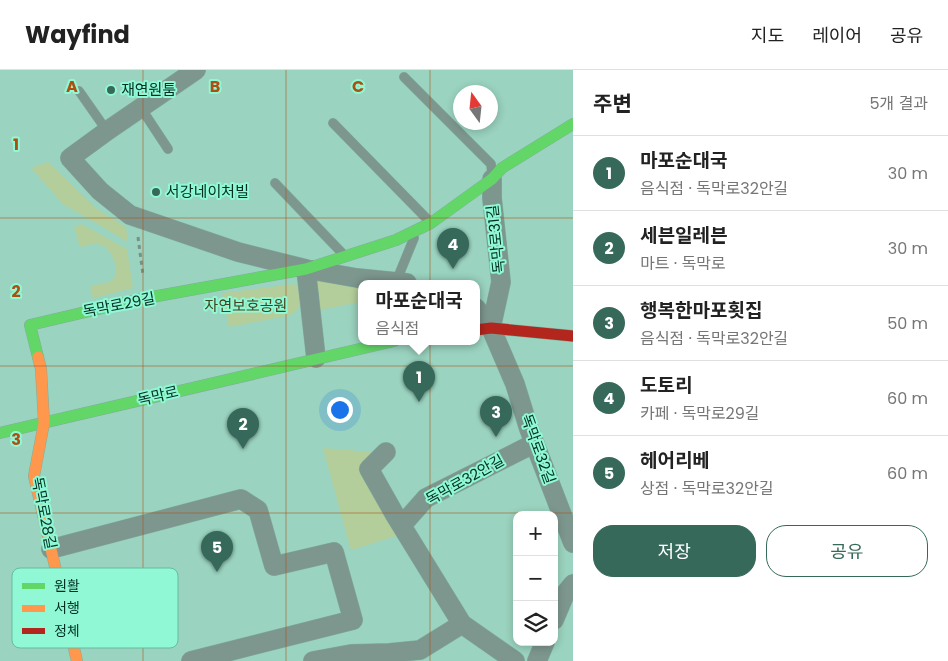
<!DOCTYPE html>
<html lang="ko">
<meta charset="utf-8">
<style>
body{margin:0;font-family:Poppins,"Noto Sans KR",sans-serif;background:#f2f2f2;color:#222}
.controls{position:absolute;right:15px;bottom:15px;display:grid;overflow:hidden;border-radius:10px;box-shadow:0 2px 8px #0003}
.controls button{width:45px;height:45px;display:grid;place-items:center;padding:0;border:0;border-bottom:1px solid #e0e0e0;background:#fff;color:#222;font:25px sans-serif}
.compass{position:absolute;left:453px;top:15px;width:45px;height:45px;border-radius:50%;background:#fff;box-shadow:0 2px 8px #0003;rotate:345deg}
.you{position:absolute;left:339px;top:339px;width:18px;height:18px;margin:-12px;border:4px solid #fff;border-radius:50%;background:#1a73e8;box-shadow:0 0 0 8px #1a73e833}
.badge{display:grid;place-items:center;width:32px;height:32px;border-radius:50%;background:#36695a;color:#fff;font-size:16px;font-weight:700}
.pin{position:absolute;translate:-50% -41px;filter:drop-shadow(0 1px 2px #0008)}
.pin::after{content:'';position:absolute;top:26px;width:18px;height:15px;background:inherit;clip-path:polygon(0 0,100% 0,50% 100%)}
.popup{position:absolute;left:358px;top:210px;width:122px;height:65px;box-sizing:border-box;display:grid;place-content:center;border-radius:10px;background:#fff;filter:drop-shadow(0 1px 4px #0005);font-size:16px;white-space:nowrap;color:#767676}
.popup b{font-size:19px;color:#222}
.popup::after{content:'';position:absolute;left:50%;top:100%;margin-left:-10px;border:10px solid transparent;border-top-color:#fff}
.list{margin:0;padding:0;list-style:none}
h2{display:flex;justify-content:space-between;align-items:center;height:65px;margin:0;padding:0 20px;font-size:21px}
h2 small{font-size:16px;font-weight:400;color:#767676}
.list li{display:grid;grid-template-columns:32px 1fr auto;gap:15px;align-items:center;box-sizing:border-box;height:75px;padding:0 20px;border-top:1px solid #e0e0e0}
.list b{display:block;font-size:19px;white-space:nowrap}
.list p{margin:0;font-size:16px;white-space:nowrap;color:#767676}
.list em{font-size:16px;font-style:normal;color:#767676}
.actions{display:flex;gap:10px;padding:15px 20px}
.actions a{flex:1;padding:11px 0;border:1px solid #36695a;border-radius:20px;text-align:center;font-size:18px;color:#36695a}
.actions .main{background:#36695a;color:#fff}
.icon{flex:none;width:28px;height:28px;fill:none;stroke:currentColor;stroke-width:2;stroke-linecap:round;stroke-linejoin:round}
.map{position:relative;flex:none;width:573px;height:591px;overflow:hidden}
header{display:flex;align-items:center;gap:30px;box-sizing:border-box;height:70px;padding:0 25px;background:#fff;border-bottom:1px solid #e0e0e0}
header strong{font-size:24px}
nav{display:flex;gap:28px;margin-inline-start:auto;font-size:18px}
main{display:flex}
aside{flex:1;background:#fff}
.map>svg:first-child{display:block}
.green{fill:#b3ce9b}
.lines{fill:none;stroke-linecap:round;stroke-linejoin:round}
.lane-casing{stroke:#80ae9e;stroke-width:10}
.street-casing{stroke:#80ae9e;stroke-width:20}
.fast-casing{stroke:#80ae9e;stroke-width:12}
.slow-casing{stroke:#80ae9e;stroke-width:12}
.jam-casing{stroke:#80ae9e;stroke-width:12}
.path{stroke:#769389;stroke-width:3;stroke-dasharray:4 4;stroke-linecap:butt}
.lane{stroke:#7d978e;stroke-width:9}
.street{stroke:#7d978e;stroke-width:19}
.fast{stroke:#63d668;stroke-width:11}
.slow{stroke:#ff974d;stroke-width:11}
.jam{stroke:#b3261e;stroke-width:11}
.grid{fill:none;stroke:#ae4f12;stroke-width:1;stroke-opacity:0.55}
.poi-dot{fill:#36695a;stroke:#90f8d4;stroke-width:2}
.labels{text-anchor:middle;stroke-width:4;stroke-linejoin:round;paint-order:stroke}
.poi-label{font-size:15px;fill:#003023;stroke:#90f8d4;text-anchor:start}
.street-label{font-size:15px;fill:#003023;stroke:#90f8d4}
.park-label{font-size:15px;fill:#43441e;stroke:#90f8d4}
.key{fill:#90f8d4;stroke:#65bc9f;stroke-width:1}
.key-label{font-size:14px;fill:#003023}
.grid-label{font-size:16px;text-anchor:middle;font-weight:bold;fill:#ae4f12;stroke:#90f8d4;stroke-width:4;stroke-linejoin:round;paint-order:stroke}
</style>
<header>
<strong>Wayfind</strong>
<nav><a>지도</a><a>레이어</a><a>공유</a></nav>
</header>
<main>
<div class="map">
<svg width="573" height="591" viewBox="0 0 573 591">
<rect width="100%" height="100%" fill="#9ad3bf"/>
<!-- green -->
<path class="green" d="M 48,92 L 97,139 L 126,157 L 128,172 L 63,134 L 31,98 Z
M 81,154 L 127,179 L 133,218 L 93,228 L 90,217 C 97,213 106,215 112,210 C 122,203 112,181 104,176 C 96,172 88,175 80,177 L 74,157 Z
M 317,209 L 361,216 L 361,232 L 319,240 Z
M 295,214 C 303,225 304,237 291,245 L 229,257 L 222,223 Z
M 323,378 L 371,382 L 360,402 L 396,466 L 351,480 Z"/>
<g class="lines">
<!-- lane casing -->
<g class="lane-casing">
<path id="lane" d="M 404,7 L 491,94 L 492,104
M 79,21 L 107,61
M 141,38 L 168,79
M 333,53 L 429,151
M 275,113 L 342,183
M 396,212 L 414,168"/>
</g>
<!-- street casing -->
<g class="street-casing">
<path id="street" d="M 196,0 L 107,61 L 70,88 L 100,121 L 130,145 L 238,182 L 306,199 L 357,208 L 407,213
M 306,199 L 316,288
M 476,238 L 491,258 L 515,314 L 529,359 L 573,473
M 491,258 L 501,212 L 492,128 L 492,109
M 386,382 L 369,399 L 395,445 L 462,554 L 515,591
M 402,455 L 426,428 L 527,377 L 535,374
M 51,479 L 241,429 L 258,440 L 274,496 L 334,482 L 353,550 L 191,591
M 554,550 L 565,524 L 573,514
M 313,591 L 351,584 L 389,583 L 420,580 L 462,554
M 537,591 L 545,572"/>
</g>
<!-- fast casing -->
<g class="fast-casing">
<path id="fast" d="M 38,287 L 30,255 L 141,229 L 306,199 L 396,170 L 431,153 L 492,109 L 502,98 L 573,54
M 0,363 L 394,271"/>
</g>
<!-- slow casing -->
<g class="slow-casing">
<path id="slow" d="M 38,287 L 41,299 L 44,353 L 34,406 L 77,591"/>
</g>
<!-- jam casing -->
<g class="jam-casing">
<path id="jam" d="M 476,260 L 491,258 L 573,266"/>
</g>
<!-- path -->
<path class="path" d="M 138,167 L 143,205"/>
<!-- lane -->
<use href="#lane" class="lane"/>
<!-- street -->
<use href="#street" class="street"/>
<!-- fast -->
<use href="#fast" class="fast"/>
<!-- slow -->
<use href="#slow" class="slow"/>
<!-- jam -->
<use href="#jam" class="jam"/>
</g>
<!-- grid -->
<path class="grid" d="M 143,0 L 143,591M 286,0 L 286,591M 430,0 L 430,591M 0,148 L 573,148M 0,296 L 573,296M 0,443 L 573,443"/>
<!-- markers -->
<g class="poi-dot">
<circle cx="111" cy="20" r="5"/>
<circle cx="156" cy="122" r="5"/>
</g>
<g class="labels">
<!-- poi labels -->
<g class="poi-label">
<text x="121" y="25">재연원툼</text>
<text x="166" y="127">서강네이처빌</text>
</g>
<!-- street labels -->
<g class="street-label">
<text transform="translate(496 169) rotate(-96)" y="5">독막로31길</text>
<text transform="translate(119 235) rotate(-11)" y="5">독막로29길</text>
<text transform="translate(158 326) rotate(-13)" y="5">독막로</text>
<text transform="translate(538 379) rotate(70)" y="5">독막로32길</text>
<text transform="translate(465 410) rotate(-29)" y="5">독막로32안길</text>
<text transform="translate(44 443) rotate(79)" y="5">독막로28길</text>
</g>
<!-- park labels -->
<g class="park-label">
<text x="246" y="241">자연보호공원</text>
</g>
</g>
<!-- legend -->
<rect x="12" y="498" width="166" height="80" rx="8" class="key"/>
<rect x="22" y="513" width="23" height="6" fill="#63d668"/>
<rect x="22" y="535" width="23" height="7" fill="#ff974d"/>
<rect x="22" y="558" width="23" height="6" fill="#b3261e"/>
<g class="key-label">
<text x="54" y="521">원활</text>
<text x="54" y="543">서행</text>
<text x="54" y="566">정체</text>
</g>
<g class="grid-label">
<text x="72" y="22">A</text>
<text x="215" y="22">B</text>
<text x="358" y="22">C</text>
<text x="16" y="80">1</text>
<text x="16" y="227">2</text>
<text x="16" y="375">3</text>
</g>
</svg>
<div class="controls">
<button>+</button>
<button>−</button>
<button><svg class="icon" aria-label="layers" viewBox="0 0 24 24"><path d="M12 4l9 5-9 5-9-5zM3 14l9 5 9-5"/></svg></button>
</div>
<svg class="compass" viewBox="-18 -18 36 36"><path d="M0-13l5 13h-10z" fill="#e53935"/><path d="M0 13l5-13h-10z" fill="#767676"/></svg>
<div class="you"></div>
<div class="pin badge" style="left:419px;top:332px">1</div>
<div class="popup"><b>마포순대국</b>음식점</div>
<div class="pin badge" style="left:243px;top:379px">2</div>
<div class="pin badge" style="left:496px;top:367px">3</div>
<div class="pin badge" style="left:453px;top:199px">4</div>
<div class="pin badge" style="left:217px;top:502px">5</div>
</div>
<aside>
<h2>주변<small>5개 결과</small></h2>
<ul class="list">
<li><span class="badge">1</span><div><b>마포순대국</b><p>음식점 · 독막로32안길</p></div><em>30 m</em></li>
<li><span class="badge">2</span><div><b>세븐일레븐</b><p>마트 · 독막로</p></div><em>30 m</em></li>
<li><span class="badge">3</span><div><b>행복한마포횟집</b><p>음식점 · 독막로32안길</p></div><em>50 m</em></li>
<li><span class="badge">4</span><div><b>도토리</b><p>카페 · 독막로29길</p></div><em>60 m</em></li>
<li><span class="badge">5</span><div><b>헤어리베</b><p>상점 · 독막로32안길</p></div><em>60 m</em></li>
</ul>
<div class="actions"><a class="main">저장</a><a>공유</a></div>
</aside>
</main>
